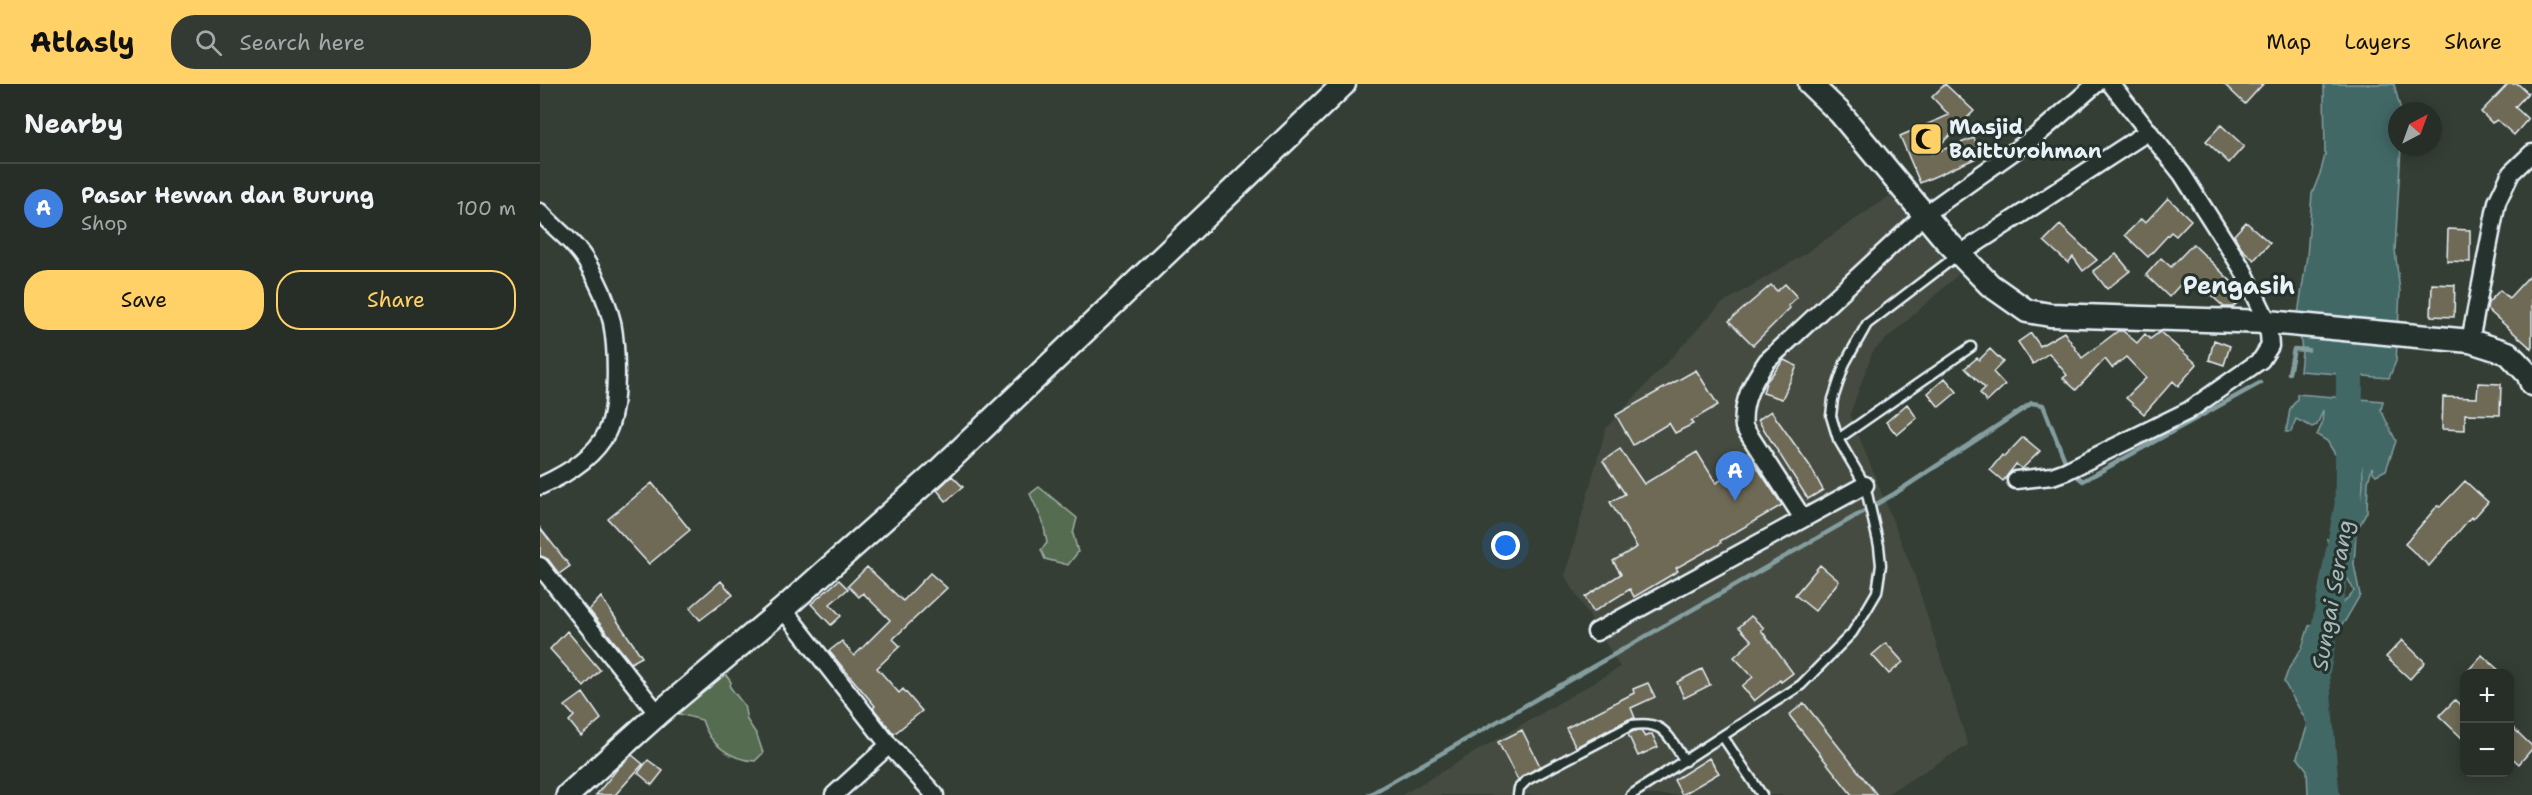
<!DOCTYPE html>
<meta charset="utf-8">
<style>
body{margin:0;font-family:"Shantell Sans",sans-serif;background:#333a34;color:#f1f3f6}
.controls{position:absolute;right:18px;bottom:18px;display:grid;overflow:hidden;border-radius:12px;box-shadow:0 3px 15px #0003}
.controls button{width:54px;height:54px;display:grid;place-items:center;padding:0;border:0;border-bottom:2px solid #434a45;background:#272e28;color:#f1f3f6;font:30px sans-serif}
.compass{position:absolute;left:1848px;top:18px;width:54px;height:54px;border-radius:50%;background:#272e28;box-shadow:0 3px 15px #0003;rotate:41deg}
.you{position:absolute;left:966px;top:462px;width:21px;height:21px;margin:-15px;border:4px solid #fff;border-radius:50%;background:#1a73e8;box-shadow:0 0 0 9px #1a73e833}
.badge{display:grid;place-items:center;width:39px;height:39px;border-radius:50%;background:#ffd166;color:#fff;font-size:20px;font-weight:700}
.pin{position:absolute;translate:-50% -50px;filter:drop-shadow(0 2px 3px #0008)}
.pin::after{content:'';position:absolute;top:32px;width:21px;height:18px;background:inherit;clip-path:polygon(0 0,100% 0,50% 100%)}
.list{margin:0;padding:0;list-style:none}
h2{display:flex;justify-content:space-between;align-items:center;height:78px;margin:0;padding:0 24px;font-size:26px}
h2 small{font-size:20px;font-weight:400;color:#a4a8a8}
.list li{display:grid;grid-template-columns:39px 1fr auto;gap:18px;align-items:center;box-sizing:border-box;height:90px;padding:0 24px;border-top:2px solid #434a45}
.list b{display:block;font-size:22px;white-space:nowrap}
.list p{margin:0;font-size:20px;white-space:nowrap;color:#a4a8a8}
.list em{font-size:20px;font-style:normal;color:#a4a8a8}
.actions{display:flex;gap:12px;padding:18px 24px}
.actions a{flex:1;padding:14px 0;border:2px solid #ffd166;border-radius:24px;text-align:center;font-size:21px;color:#ffd166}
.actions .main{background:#ffd166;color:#111}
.icon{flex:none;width:33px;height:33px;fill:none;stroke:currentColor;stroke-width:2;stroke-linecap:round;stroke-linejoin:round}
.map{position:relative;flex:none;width:1992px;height:711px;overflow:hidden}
header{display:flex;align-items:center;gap:36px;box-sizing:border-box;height:84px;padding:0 30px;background:#ffd166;color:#111}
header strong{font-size:28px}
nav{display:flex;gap:33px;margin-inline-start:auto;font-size:21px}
.search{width:420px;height:54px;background:#333a34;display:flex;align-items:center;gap:15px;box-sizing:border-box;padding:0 21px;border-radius:24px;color:#a4a8a8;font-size:22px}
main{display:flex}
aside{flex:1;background:#272e28}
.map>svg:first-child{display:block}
.built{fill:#454b3f}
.green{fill:#566c51;stroke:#9faea4;stroke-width:1.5}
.water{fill:#426766;stroke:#849ea0;stroke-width:1.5}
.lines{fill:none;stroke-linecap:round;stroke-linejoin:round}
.stream{stroke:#849ea0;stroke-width:4.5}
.river{stroke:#426766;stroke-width:27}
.building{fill:#6e6a57;stroke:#e8f1f8;stroke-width:1.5}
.lane-casing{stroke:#e8f1f8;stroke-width:13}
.street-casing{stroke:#e8f1f8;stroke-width:21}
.secondary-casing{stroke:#e8f1f8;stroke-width:27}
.lane{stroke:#26332d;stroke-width:8}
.street{stroke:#26332d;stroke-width:16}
.secondary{stroke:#26332d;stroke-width:22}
.labels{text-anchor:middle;stroke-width:6;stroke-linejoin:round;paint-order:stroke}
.poi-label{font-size:21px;font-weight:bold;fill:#e8f1f8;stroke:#26332d;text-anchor:start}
.water-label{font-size:22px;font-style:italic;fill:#a6babe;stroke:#26332d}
.quarter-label{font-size:24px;font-weight:bold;fill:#e8f1f8;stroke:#26332d}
</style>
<header>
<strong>Atlasly</strong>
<div class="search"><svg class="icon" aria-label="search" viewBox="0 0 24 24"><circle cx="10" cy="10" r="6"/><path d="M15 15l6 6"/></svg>Search here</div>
<nav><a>Map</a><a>Layers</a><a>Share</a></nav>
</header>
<main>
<aside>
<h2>Nearby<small></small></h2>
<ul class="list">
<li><span class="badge" style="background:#3f7fe0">A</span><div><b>Pasar Hewan dan Burung</b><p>Shop</p></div><em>100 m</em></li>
</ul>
<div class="actions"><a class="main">Save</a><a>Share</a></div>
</aside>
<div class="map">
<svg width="1992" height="711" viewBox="0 0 1992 711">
<rect width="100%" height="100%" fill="#343e35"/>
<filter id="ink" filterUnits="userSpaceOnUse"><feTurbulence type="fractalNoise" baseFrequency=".0167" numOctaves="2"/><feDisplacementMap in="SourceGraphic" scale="12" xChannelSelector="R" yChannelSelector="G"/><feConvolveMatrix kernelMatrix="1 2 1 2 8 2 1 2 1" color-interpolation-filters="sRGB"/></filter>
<g filter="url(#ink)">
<!-- built -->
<path class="built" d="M 1351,111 L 1419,190 L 1333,267 L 1310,330 L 1374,490 L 1428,661 L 1345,711 L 862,711 L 1080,583 L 1025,492 L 1066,344 L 1181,220 L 1260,173 Z"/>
<!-- green -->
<path class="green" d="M 499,403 L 537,434 L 533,450 L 538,468 L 528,481 L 505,475 L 501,466 L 507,459 L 503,438 L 490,410 Z
M 183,587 L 191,598 L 190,603 L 204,621 L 207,636 L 217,651 L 223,669 L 215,677 C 191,676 169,660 162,636 L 139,630 L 139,624 Z"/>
<!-- water -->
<path class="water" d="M 1784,0 L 1854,0 L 1861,27 L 1857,27 L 1857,63 L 1861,63 L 1855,166 L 1860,207 L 1859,227 L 1856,277 L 1849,294 L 1760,287 L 1762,267 L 1758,230 L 1767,172 L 1772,110 L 1781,87 L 1785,71 Z
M 1757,310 L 1843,317 L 1841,326 L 1856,357 L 1846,386 L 1836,391 L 1833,388 L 1832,383 L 1828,398 L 1827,428 L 1816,448 L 1814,481 L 1820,511 L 1805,537 L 1791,551 L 1771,588 L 1783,617 L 1799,711 L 1768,711 L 1767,686 L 1757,673 L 1768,640 L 1744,598 L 1749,584 L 1762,564 L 1769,542 L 1785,539 L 1814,507 L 1804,487 L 1792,476 L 1787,455 L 1803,467 L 1808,458 L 1808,435 L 1817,431 C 1822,413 1827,390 1818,372 L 1795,370 L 1787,357 L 1777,351 L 1782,340 L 1783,326 L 1777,341 L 1772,343 L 1756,335 L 1751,348 L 1746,348 L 1750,325 L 1757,315 Z"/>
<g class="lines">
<!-- stream -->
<path class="stream" d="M 1749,289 L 1754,265 L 1768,266
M 1532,388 L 1543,397 L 1720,299
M 829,711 L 1354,410 L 1492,319 L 1503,321 L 1527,382"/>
<!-- river -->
<path class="river" d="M 1786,711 L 1776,590 L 1808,421 L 1810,254"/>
</g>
<!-- building -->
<path class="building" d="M 1405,0 L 1434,27 L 1391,70 L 1434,54 L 1441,72 L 1380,99 L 1360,52 L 1409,31 L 1392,13 Z
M 1684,0 L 1723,0 L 1705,20 Z
M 1968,0 L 1978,0 L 1988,9 L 1975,23 L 1988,35 L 1974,51 L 1957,36 L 1952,39 L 1941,28 Z
M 1681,41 L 1704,62 L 1689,79 L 1666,57 Z
M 1628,114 L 1651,136 L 1636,152 L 1631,148 L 1608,173 L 1585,151 L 1601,135 L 1605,139 Z
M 1706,138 L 1730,159 L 1714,176 L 1702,165 L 1694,151 Z
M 1520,141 L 1557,176 L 1543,187 L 1533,173 L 1528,179 L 1504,157 Z
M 1908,145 L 1930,146 L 1930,178 L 1907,177 Z
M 1653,160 L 1703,209 L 1704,212 L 1693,223 L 1684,223 L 1649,191 L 1629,213 L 1606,191 L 1621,174 L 1631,183 Z
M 1576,170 L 1590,187 L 1567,205 L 1553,187 Z
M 1992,189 L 1992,265 L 1947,225 L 1948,219 L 1960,206 L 1969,214 Z
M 1245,200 L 1257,213 L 1248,222 L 1250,224 L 1213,261 L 1189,237 L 1231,201 L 1237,207 Z
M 1892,200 L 1915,201 L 1914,233 L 1891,232 Z
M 1578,247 L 1583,247 L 1597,259 L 1605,250 L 1610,255 L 1620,248 L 1657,280 L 1638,302 L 1633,297 L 1604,330 L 1586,314 L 1606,294 L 1586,273 L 1572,284 L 1565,275 L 1536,306 L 1523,294 L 1527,291 L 1509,269 L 1493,280 L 1478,258 L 1491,249 L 1500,262 L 1524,248 L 1542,274 Z
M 1674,256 L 1690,262 L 1684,281 L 1669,276 Z
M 1450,265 L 1463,278 L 1453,288 L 1465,301 L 1447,318 L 1440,309 L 1445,304 L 1425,284 L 1437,274 L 1439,276 Z
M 1244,276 L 1257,282 L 1242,315 L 1223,309 L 1226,298 Z
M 1156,286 L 1178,321 L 1151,337 L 1153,340 L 1135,349 L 1129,339 L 1093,361 L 1076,331 Z
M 1405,294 L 1417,308 L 1399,323 L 1388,309 Z
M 1938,299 L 1961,300 L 1960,331 L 1925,330 L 1925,346 L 1902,345 L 1903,313 L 1937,314 Z
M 1367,320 L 1377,334 L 1357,351 L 1346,338 Z
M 1231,327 L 1270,382 L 1283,406 L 1268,415 L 1218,336 Z
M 1483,353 L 1500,367 L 1482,385 L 1476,380 L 1463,397 L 1450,386 L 1462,371 L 1464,373 Z
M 1080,365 L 1104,400 L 1157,368 L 1176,399 L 1213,377 L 1242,421 L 1180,457 L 1181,459 L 1136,484 L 1138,487 L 1094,513 L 1090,505 L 1053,528 L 1045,513 L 1081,490 L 1073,477 L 1097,463 L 1070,418 L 1085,410 L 1063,377 Z
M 412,392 L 423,403 L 406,417 L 397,406 Z
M 1925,397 L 1948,418 L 1933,435 L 1931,433 L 1889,482 L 1865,460 L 1898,421 L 1900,423 Z
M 112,399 L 150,446 L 109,480 L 68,435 Z
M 0,444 L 30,482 L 19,490 L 8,475 L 0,472 Z
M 1280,481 L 1299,497 L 1275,527 L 1255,511 Z
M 327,483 L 363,517 L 390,489 L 407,504 L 353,555 L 360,562 L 337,584 L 359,609 L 363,605 L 382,627 L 354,650 L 333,624 L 335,622 L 289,567 L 302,557 L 314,572 L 350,536 L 323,509 L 319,513 L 308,502 Z
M 299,496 L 308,505 L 290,520 L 301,532 L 291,541 L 271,520 Z
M 181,497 L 193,511 L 160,536 L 150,524 Z
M 61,513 L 102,573 L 91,579 L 49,526 Z
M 1211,532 L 1224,544 L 1221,546 L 1253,589 L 1241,598 L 1240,596 L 1214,617 L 1202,602 L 1213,593 L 1194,573 L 1212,557 L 1199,543 Z
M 27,547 L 60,586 L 44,603 L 10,565 Z
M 1862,556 L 1885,578 L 1870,595 L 1846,573 Z
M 1346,559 L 1363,578 L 1349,590 L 1332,571 Z
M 1942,571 L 1963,590 L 1925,590 Z
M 1162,585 L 1170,601 L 1144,614 L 1137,598 Z
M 1108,599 L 1115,613 L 1091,624 L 1095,634 L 1089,635 L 1036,663 L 1026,644 L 1094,609 L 1093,605 Z
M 43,609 L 61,635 L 41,652 L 29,637 L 34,632 L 25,622 Z
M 1915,616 L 1924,625 L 1924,656 L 1899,632 Z
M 1264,619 L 1337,711 L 1312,711 L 1249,631 Z
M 1970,641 L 1992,662 L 1992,665 L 1979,680 L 1970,672 Z
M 982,646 L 1000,682 L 978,696 L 958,658 Z
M 1094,647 L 1101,647 L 1105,653 L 1112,650 L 1118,663 L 1098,672 L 1088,650 Z
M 92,671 L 103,680 L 75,711 L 56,711 L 78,684 Z
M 1169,674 L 1179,689 L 1142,711 L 1134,696 Z
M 108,676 L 123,687 L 112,701 L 98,689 Z"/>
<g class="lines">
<!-- lane casing -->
<g class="lane-casing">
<path id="lane" d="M 1298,355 L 1431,263
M 1183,653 L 1222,711
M 978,711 L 979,704 L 987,696 L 1092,641 C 1126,636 1128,653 1145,677
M 1091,711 L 1261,601 L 1312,549 L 1327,525 L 1337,508 L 1341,481 L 1339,462 L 1325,401 L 1298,355 L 1291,332 L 1293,315 L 1305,279 L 1327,240 L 1419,170"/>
</g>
<!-- street casing -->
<g class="street-casing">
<path id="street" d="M 0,128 C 15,145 36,159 47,179 C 58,197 67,217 72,238 C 77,265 79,323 67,348 C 54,374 25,391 0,402
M 1420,170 L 1609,47
M 1930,257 L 1957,118 L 1971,89 L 1992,69
M 1476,396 L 1512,392 L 1526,387 L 1648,327 L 1721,276 L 1730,262 L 1728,238 L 1703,186 L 1642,90 L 1571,0
M 1262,433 L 1204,343 C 1201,318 1213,297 1227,277 L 1384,131 L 1497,51 L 1556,0
M 0,482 L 118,630
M 243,525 L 349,661 L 395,711
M 1056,548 L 1325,401
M 294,711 L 349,661"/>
</g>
<!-- secondary casing -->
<g class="secondary-casing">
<path id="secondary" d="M 1270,0 L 1300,29 L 1404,154 L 1450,201 L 1487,227 L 1510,231 L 1728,238 L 1930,257 L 1968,269 L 1988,290 L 1992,300
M 28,711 L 118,630 L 243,525 L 396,389 L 804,0"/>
</g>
<!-- lane -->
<use href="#lane" class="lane"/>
<!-- street -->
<use href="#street" class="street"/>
<!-- secondary -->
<use href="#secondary" class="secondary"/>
</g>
</g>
<!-- icons -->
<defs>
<g id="mosque-square" transform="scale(1.725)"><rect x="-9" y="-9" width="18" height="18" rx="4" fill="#ffd166" stroke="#26332d"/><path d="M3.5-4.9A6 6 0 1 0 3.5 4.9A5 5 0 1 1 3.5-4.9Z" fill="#111"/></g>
</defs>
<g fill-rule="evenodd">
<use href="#mosque-square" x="1386" y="55"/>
</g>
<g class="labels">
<!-- poi labels -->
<g class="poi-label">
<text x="1409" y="50">Masjid<tspan x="1409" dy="24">Baitturohman</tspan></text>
</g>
<!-- water labels -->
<g class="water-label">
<text transform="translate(1792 511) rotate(-80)" y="8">Sungai Serang</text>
</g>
<!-- quarter labels -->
<g class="quarter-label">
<text x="1699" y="210">Pengasih</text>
</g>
</g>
</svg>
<div class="controls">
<button>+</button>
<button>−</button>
</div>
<svg class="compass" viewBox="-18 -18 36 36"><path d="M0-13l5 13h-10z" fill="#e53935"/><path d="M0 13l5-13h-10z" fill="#a4a8a8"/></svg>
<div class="you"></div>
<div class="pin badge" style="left:1195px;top:417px;background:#3f7fe0">A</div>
</div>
</main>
